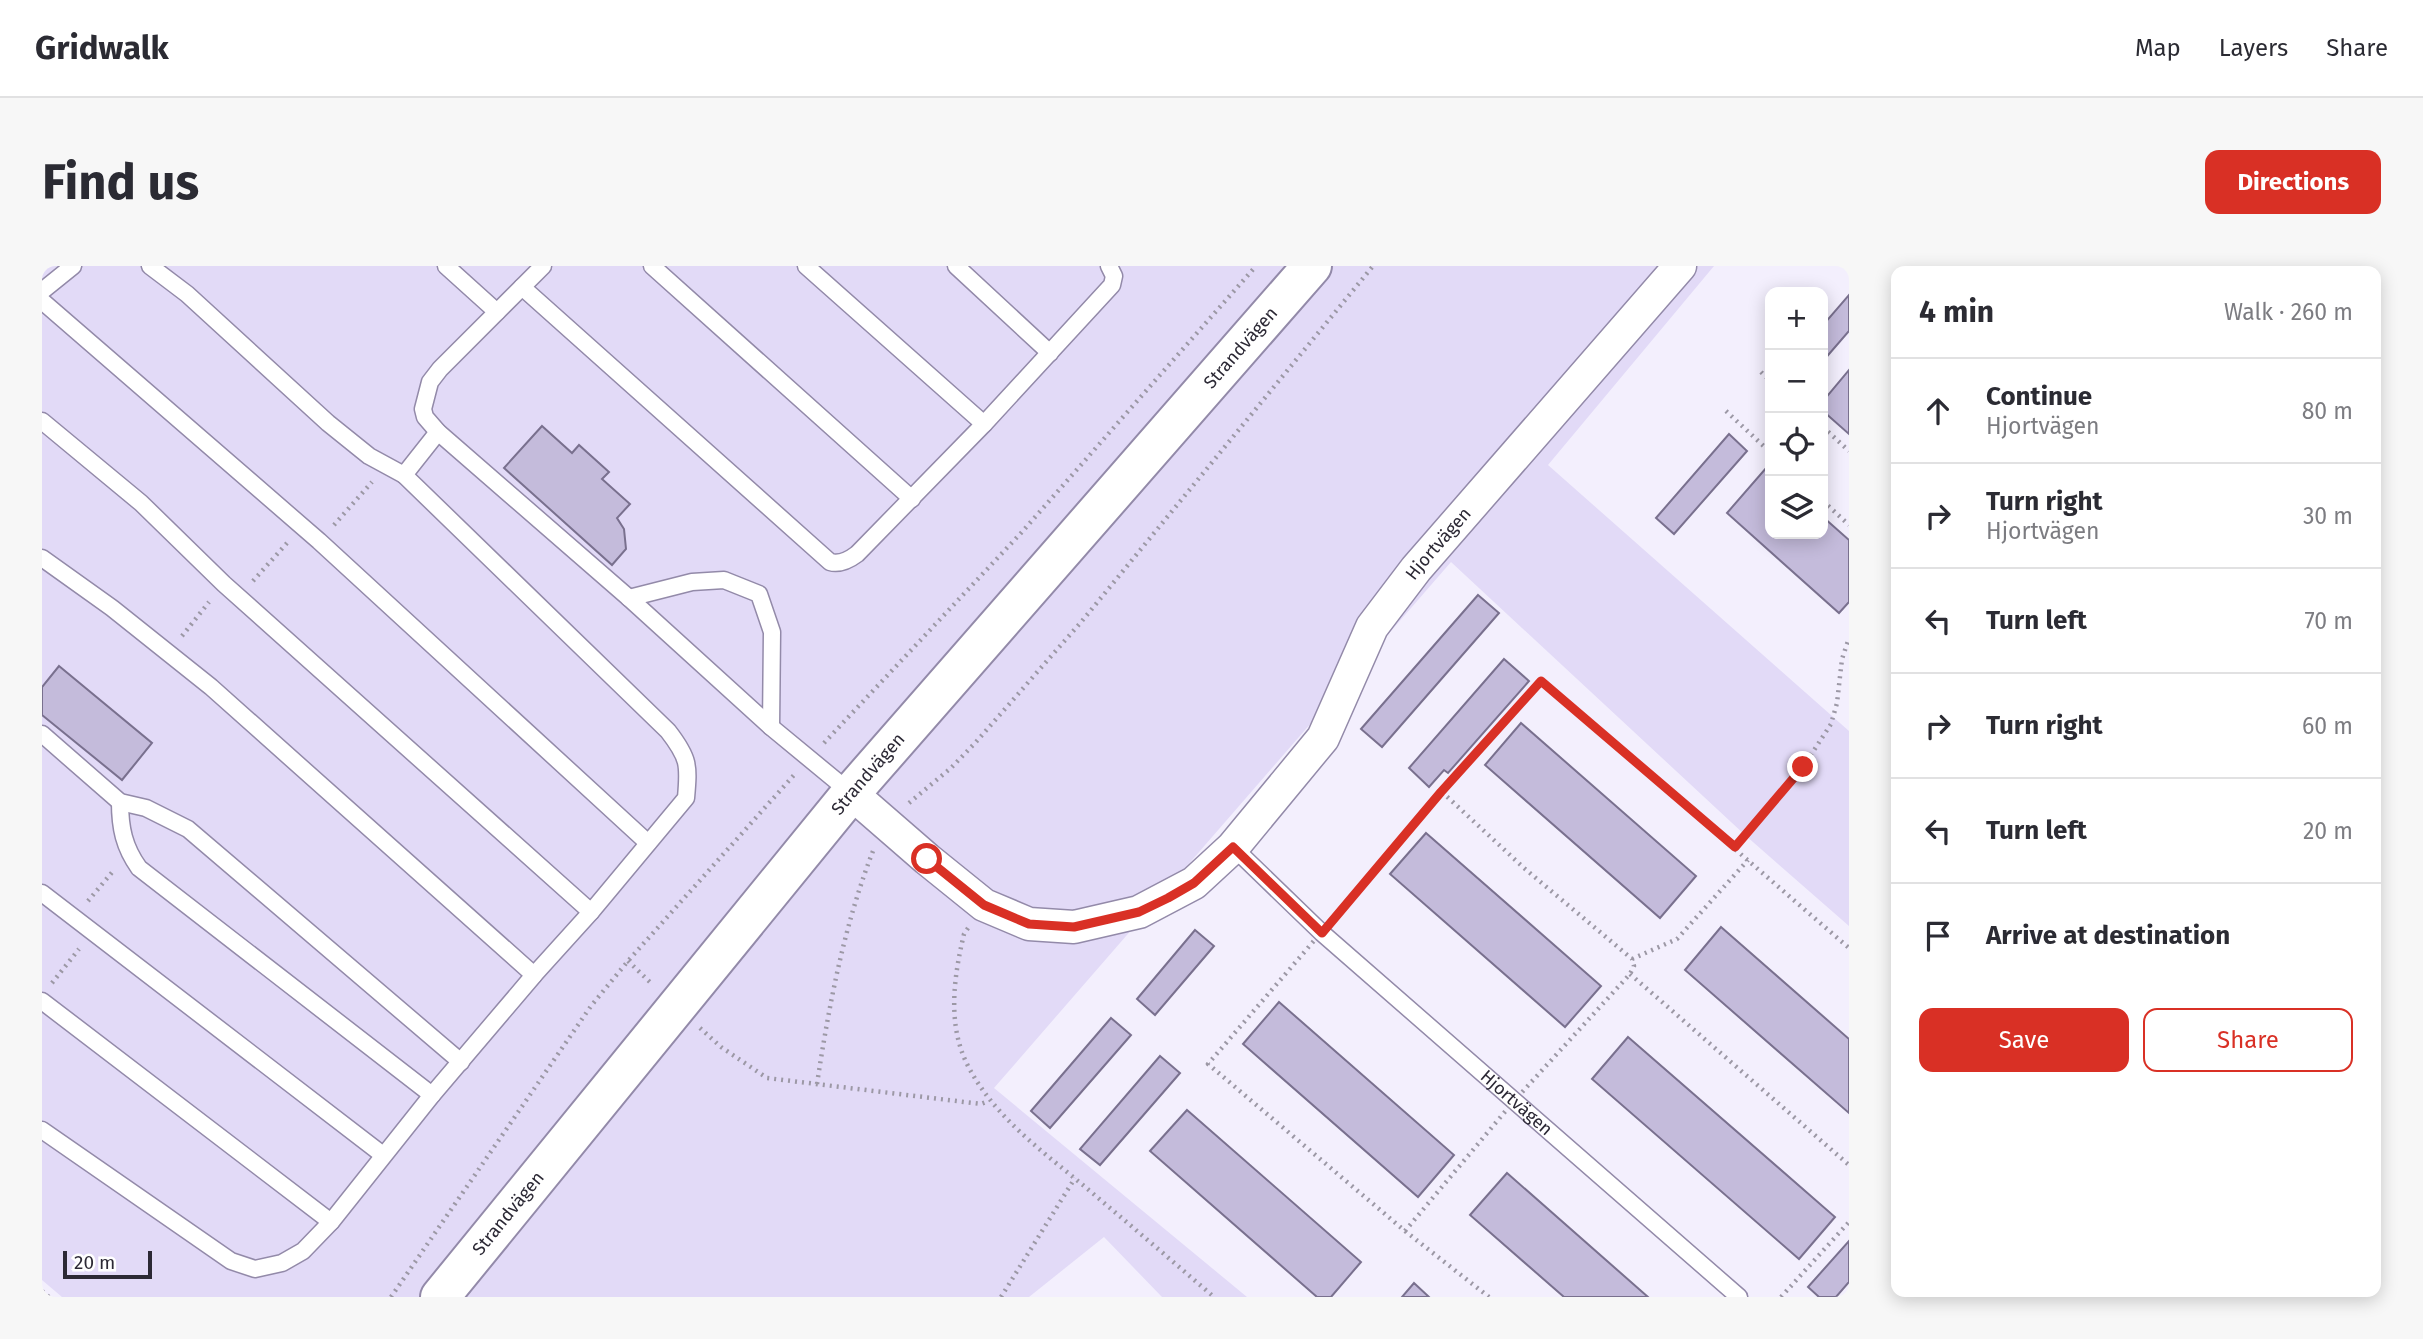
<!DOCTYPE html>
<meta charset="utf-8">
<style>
body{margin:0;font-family:"Fira Sans",sans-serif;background:#f7f7f7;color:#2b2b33}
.controls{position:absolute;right:21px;top:21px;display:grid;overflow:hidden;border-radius:14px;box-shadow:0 4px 18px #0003}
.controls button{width:63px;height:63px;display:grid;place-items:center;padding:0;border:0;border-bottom:2px solid #e1e1e2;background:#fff;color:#2b2b33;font:35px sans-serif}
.scale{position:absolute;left:21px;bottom:18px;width:89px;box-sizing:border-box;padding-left:7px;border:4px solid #2c2935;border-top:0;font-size:19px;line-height:24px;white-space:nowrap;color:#2c2935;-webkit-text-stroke:5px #fff;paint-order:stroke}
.stop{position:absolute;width:21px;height:21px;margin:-16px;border:5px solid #d93025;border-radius:50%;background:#fff}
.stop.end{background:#d93025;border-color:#fff;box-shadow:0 2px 7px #0008}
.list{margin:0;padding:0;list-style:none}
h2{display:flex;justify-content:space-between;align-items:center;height:91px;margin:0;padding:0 28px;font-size:30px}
h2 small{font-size:23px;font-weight:400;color:#7c7c81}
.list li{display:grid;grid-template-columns:46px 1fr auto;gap:21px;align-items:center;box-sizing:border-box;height:105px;padding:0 28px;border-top:2px solid #e1e1e2}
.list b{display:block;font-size:26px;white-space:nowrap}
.list p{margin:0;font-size:23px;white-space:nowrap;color:#7c7c81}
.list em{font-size:23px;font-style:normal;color:#7c7c81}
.actions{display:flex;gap:14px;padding:21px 28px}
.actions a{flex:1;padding:16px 0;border:2px solid #d93025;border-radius:14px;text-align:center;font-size:24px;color:#d93025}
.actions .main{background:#d93025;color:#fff}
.icon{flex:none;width:38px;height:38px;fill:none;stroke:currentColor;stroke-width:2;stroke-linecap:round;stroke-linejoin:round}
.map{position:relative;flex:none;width:1807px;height:1031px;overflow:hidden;border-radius:14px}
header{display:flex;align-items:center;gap:42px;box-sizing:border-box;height:98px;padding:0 35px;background:#fff;border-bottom:2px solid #e1e1e2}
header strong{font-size:33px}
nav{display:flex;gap:38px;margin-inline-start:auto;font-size:24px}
.intro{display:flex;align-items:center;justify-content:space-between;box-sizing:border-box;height:168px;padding:0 42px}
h1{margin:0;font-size:49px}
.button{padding:18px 32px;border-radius:14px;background:#d93025;color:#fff;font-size:24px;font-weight:700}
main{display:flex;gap:42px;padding:0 42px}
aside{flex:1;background:#fff;border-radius:14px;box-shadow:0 4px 18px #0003}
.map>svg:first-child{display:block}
.green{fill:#e2daf7}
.building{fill:#c4bbdb;stroke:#79708e;stroke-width:2}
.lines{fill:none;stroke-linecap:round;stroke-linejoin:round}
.lane-casing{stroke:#938aa9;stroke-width:19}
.street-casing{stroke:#938aa9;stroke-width:35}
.secondary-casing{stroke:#938aa9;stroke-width:42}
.path{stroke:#9c98a5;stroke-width:4.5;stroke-dasharray:2 5;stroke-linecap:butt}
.lane{stroke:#fff;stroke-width:16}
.street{stroke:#fff;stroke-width:32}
.secondary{stroke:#fff;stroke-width:38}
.route{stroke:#d93025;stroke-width:9}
.labels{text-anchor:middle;stroke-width:7;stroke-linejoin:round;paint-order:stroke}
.street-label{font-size:18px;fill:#2c2935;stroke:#fff}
</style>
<header>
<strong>Gridwalk</strong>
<nav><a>Map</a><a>Layers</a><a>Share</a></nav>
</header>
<div class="intro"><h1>Find us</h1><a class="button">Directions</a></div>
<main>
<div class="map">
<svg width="1807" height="1031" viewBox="0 0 1807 1031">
<rect width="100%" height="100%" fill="#f3effd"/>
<!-- green -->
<path class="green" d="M 0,0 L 1672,0 L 1506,199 L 1807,465 L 1807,660 L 1703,569 L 1409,296 L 952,822 L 1205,1031 L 1120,1031 L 1062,971 L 987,1031 L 20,1031 L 0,1014 Z"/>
<!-- building -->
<path class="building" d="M 1807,29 L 1807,65 L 1781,95 L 1781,59 Z
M 1807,104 L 1807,168 L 1781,145 L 1781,135 Z
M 500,160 L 530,187 L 537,179 L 567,206 L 560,213 L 588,238 L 575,252 L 582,263 L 584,283 L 570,299 L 462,202 Z
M 1687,168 L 1705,185 L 1632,268 L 1614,252 Z
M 1725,201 L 1728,204 L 1728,268 L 1781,268 L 1781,251 L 1807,274 L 1807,336 L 1797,347 L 1685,247 Z
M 1436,329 L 1457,347 L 1340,481 L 1319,463 Z
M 1462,393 L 1487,415 L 1406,507 L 1402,504 L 1387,521 L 1367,502 Z
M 17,400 L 110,477 L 80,514 L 0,449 L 0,421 Z
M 1479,457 L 1654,610 L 1618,652 L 1443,499 Z
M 1384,567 L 1559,720 L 1523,761 L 1348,608 Z
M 1679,661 L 1807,773 L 1807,847 L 1643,704 Z
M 1153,664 L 1172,680 L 1113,749 L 1095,733 Z
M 1237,736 L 1412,889 L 1376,931 L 1201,778 Z
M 1069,752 L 1089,769 L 1008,862 L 989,845 Z
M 1586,771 L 1793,951 L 1757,993 L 1550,813 Z
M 1118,790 L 1138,807 L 1058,899 L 1038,883 Z
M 1145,844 L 1319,996 L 1289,1031 L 1275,1031 L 1108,885 Z
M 1465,907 L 1606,1031 L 1522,1031 L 1428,949 Z
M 1807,975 L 1807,1016 L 1794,1031 L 1777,1031 L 1766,1021 Z
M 1372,1017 L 1387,1031 L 1360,1031 Z"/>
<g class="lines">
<!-- lane casing -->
<g class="lane-casing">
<g id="lane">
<path d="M 404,0 L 455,46"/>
<path d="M 501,0 L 398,103 L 388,116 L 381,143 L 383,151 L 396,166 L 587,332 L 729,461 L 809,527"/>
<path d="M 610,0 L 870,233"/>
<path d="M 764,0 L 942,158"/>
<path d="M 914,0 L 1008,87"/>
<path d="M 480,21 L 788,296 C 798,299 807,294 815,288 L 942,158 L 1070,19 L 1072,10 L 1067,0"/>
<path d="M 0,25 L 31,0"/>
<path d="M 0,35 L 277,275 L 606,577"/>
<path d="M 0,155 L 99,237 L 182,318 L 549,646"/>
<path d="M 362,209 L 396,166"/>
<path d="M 0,292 L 70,342 L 169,421 L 492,709"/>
<path d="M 587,332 L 650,316 L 682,314 L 717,328 L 730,366 L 729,461"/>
<path d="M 0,468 L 78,536 L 104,542 L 146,563 L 419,796"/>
<path d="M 78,536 C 78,562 82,581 97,602 L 390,829"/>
<path id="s1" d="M 1191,581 L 1280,667 L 1697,1031"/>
<path d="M 0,627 L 341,889"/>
<path d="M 0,735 L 289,956"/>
<path d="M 0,864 L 189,995 L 213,1003 L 240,997 L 261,985 L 289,956 L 390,829 L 492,709 L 549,646 L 644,532 C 647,499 647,492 626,465 L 362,209 L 327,190 L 286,157 L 145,28 L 108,0"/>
</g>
</g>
<!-- street casing -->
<g class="street-casing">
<g id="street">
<path id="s2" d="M 809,527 L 885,593 L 942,639 L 987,658 L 1032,661 L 1097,646 L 1152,617 L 1191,581 L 1281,472 L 1330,361 L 1374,303 L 1638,0"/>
</g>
</g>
<!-- secondary casing -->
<g class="secondary-casing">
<g id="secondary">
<path id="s3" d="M 398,1031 L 809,527 L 1270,0"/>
</g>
</g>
<!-- path -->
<path class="path" d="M 1719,106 L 1728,115
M 1684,145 L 1728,186
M 1781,161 L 1807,185
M 1781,235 L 1807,259
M 292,259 L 330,216
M 211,315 L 245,277
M 140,370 L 167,336
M 782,477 L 979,267 L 1214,0
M 1400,526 L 1482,602 L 1590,693 L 1592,700 L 1588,708 L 1472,835 L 1363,965 L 1166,798 Z
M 1400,526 L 1499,415 L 1807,682
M 867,537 L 909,502 L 934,476 L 1040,355 L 1331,0
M 1693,581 L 1761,501 L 1789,458 L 1795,437 L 1800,393 L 1807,372
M 46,635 L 72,604
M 926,662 L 922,668 C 912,710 905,757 925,798 C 951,850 999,884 1042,920 C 1086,957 1129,994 1172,1031
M 1590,693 L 1635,673 L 1706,594
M 586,695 L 611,719
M 1588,708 L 1807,899
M 10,717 L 37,683
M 658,762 L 679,781 L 725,812 L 939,838 L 947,835
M 775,818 C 787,739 802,660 831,585
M 1363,965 L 1447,1031
M 0,1025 L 7,1031
M 349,1031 L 549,740 L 586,695 L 752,509
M 959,1031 L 1033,912
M 1739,1031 L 1807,956"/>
<!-- lane -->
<use href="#lane" class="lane"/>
<!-- street -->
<use href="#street" class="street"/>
<!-- secondary -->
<use href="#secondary" class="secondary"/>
</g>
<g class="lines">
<!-- route -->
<path class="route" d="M 885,593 L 942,639 L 987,658 L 1032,661 L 1097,646 L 1126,632 L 1152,617 L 1191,581 L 1280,667 L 1399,526 L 1499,415 L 1693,581 L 1761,501"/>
</g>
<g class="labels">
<!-- street labels -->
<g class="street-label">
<text dy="6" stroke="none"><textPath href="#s3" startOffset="1242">Strandvägen</textPath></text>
<text dy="6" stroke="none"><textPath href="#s2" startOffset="819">Hjortvägen</textPath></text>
<text dy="6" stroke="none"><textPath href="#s3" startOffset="676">Strandvägen</textPath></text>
<text dy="6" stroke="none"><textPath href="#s1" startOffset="382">Hjortvägen</textPath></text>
<text dy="6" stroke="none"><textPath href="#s3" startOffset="108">Strandvägen</textPath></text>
</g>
</g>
</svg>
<div class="controls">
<button>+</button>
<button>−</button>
<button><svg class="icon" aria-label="locate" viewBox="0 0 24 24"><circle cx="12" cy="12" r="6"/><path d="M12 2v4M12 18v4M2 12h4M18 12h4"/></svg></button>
<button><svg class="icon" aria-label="layers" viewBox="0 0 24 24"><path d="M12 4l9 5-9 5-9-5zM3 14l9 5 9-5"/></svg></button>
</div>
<div class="scale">20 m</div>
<div class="stop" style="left:885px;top:593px"></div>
<div class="stop end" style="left:1761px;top:501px"></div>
</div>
<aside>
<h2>4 min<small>Walk · 260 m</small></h2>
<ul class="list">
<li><svg class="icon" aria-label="ahead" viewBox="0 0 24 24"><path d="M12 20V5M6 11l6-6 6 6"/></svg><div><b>Continue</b><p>Hjortvägen</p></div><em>80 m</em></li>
<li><svg class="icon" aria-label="right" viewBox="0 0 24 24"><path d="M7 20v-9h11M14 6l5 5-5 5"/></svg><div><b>Turn right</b><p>Hjortvägen</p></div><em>30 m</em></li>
<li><svg class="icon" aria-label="left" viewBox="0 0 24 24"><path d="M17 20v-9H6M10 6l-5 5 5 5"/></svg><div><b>Turn left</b></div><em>70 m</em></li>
<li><svg class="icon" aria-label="right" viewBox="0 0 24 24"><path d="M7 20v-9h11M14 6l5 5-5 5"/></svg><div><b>Turn right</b></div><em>60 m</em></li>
<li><svg class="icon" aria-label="left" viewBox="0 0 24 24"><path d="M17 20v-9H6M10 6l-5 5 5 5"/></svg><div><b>Turn left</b></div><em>20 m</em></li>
<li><svg class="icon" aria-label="arrive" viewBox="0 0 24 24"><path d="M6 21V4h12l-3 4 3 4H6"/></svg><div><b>Arrive at destination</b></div></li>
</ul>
<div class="actions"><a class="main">Save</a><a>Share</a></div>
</aside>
</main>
